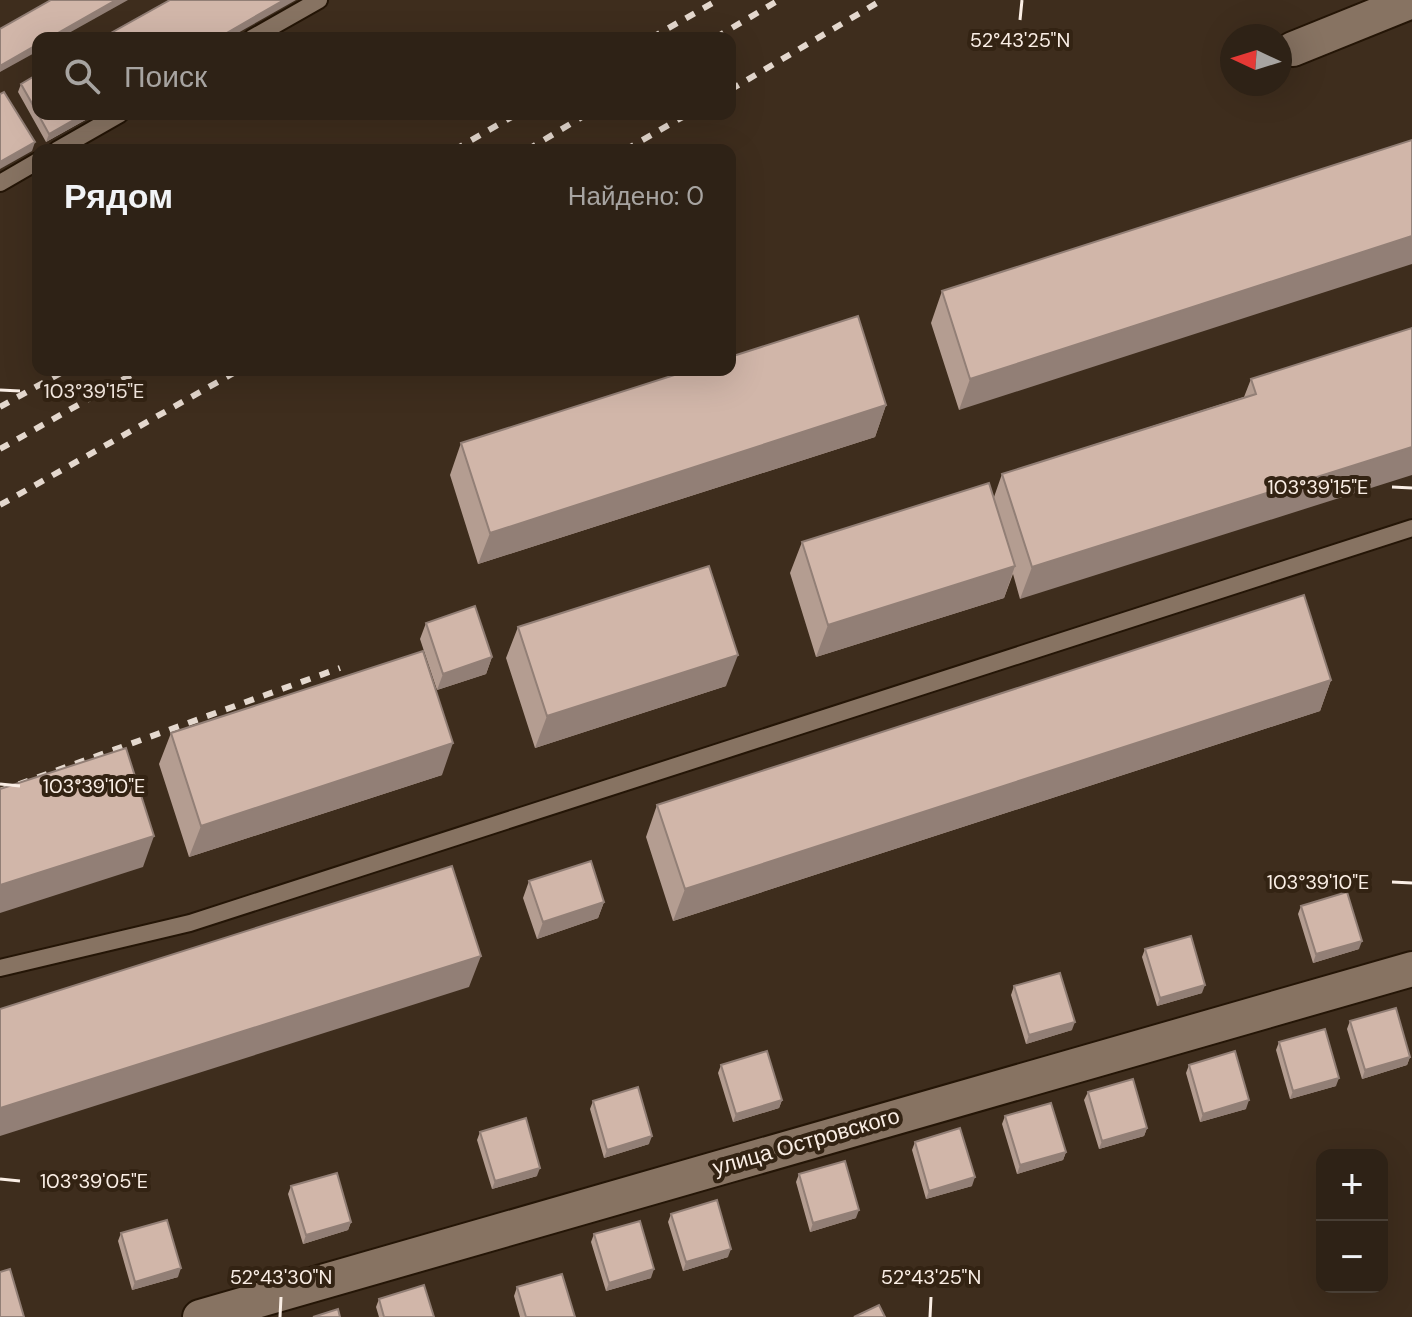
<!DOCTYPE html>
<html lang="ru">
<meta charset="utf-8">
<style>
body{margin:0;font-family:"DM Sans",sans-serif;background:#362a1f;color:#f1f3f6}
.controls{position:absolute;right:24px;bottom:24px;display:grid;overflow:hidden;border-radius:16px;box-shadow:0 8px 32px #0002}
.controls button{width:72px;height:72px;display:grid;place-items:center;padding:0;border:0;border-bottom:2px solid #493f35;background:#2e2216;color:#f1f3f6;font:40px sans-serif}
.compass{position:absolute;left:1220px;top:24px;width:72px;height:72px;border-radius:50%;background:#2e2216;box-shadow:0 8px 32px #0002;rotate:274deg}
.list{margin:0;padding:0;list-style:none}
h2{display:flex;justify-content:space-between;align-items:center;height:104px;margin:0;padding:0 32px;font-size:34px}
h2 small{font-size:26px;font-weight:400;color:#a7a4a1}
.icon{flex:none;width:44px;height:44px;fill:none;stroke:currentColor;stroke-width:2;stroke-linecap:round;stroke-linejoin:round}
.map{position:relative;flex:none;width:1412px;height:1317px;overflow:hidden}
.search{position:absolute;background:#2e2216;box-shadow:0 8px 32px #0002;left:32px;top:32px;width:704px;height:88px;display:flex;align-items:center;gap:20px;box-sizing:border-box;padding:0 28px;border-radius:16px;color:#a7a4a1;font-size:30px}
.panel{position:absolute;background:#2e2216;box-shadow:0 8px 32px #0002;left:32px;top:144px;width:704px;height:232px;border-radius:16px}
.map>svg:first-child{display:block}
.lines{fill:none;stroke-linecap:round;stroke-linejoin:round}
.lane-casing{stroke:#241506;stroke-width:20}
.street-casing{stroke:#241506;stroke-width:38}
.lane{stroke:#877362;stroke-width:16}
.street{stroke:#877362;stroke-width:34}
.rail{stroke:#e4d8ce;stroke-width:6;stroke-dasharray:10 10;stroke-linecap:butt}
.wall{fill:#b49d91}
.shaded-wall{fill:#927f76}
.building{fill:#d1b6a9;stroke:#927f76;stroke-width:2}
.ticks{fill:none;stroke:#faeee5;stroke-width:3}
.labels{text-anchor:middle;stroke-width:8;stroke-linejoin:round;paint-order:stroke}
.street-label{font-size:22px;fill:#faeee5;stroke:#332313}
.ticks-label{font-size:20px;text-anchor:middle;fill:#faeee5;stroke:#332313;stroke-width:8;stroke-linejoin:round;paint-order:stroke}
</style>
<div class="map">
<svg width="1412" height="1317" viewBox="0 0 1412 1317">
<rect width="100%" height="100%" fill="#3e2d1d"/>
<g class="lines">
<!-- lane casing -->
<g class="lane-casing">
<path id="lane" d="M 252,38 L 319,0
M 57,150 L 120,114
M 0,183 L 38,161
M 0,968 L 190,923 L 1412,528"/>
</g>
<!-- street casing -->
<g class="street-casing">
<path id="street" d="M 1293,49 L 1412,1
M 200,1317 L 1412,969"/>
</g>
<!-- lane -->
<use href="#lane" class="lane"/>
<!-- street -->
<use href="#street" class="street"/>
<!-- rail -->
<path class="rail" d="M 651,38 L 718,0
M 715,38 L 779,0
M 730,90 L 882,0
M 454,150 L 517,114
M 527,150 L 587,114
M 625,150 L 688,114
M 0,407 L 66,370
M 0,449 L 140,370
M 0,505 L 239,370
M 0,791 L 340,668"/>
</g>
<!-- wall -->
<path class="wall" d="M 21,84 L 96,114 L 46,142 L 18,92 Z
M 1412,140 L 959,410 L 931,323 L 942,291 Z
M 1412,328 L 1020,599 L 1013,574 L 1004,598 L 816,657 L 790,573 L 802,542 L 994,497 L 1002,474 L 1244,397 L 1251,379 Z
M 886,405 L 875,437 L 478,564 L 450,475 L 461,443 Z
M 426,623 L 492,657 L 486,674 L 437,690 L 420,639 Z
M 518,627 L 726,686 L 535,748 L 506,658 Z
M 1331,680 L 1320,711 L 673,921 L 646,837 L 657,805 Z
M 171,733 L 442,775 L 189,857 L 159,764 Z
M 529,881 L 604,902 L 598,918 L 537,939 L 523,898 Z
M 1301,906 L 1359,949 L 1313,963 L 1298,914 Z
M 1145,949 L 1202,993 L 1157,1006 L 1142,957 Z
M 1014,986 L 1072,1030 L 1026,1044 L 1011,995 Z
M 1350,1021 L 1410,1057 L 1407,1065 L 1362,1079 L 1347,1029 Z
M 1279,1042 L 1336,1086 L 1290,1099 L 1276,1050 Z
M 721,1065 L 782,1100 L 779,1108 L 733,1122 L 718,1073 Z
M 1189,1065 L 1246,1109 L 1200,1122 L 1186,1073 Z
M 1088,1092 L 1147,1128 L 1144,1136 L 1099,1149 L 1084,1100 Z
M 593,1101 L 649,1144 L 604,1158 L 590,1109 Z
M 1005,1116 L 1066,1152 L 1063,1160 L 1017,1174 L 1002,1124 Z
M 480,1132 L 537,1176 L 492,1189 L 477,1140 Z
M 915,1142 L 972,1186 L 926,1199 L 912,1150 Z
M 799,1174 L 856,1218 L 810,1232 L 796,1182 Z
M 291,1186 L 351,1222 L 348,1230 L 303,1244 L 288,1194 Z
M 671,1214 L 728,1257 L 683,1271 L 668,1222 Z
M 121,1233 L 178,1277 L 132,1290 L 118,1241 Z
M 594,1234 L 651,1278 L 606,1291 L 591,1242 Z
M 517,1287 L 575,1317 L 520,1317 L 514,1296 Z
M 379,1299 L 434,1317 L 379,1317 L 376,1307 Z"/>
<!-- shaded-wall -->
<path class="shaded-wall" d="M 116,0 L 128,0 L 60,38 L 49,38 Z
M 284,0 L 296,0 L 229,38 L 218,38 Z
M 38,44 L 38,51 L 0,72 L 0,66 Z
M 84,114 L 96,114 L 46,142 L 49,134 Z
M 35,142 L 32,151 L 0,169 L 0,162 Z
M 1412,236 L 1412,264 L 959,410 L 970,379 Z
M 886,405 L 875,437 L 478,564 L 490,533 Z
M 1412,447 L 1412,475 L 1020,599 L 1032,567 Z
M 1015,566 L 1004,598 L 816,657 L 828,625 Z
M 738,655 L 726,686 L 535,748 L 547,716 Z
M 492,657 L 486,674 L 437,690 L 443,674 Z
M 1331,680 L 1320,711 L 673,921 L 685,889 Z
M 453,743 L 442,775 L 189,857 L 201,826 Z
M 154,836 L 143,867 L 0,913 L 0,885 Z
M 604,902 L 598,918 L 537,939 L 543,922 Z
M 1362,941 L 1359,949 L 1313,963 L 1316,954 Z
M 481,956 L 469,987 L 0,1136 L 0,1108 Z
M 1205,985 L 1202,993 L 1157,1006 L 1160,998 Z
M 1075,1022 L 1072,1030 L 1026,1044 L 1029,1035 Z
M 1410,1057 L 1407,1065 L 1362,1079 L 1365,1070 Z
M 1339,1078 L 1336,1086 L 1290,1099 L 1293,1091 Z
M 782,1100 L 779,1108 L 733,1122 L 736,1114 Z
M 1249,1100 L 1246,1109 L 1200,1122 L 1203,1114 Z
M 1147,1128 L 1144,1136 L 1099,1149 L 1102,1141 Z
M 652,1136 L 649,1144 L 604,1158 L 607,1150 Z
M 1066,1152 L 1063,1160 L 1017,1174 L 1020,1165 Z
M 540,1168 L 537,1176 L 492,1189 L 495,1181 Z
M 975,1177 L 972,1186 L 926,1199 L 929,1191 Z
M 859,1210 L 856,1218 L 810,1232 L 813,1223 Z
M 351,1222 L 348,1230 L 303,1244 L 306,1235 Z
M 731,1249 L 728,1257 L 683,1271 L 686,1262 Z
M 181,1268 L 178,1277 L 132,1290 L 135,1282 Z
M 654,1269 L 651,1278 L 606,1291 L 609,1283 Z"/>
<!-- building -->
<path class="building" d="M 51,0 L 116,0 L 49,38 L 38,38 L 38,44 L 0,66 L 0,29 Z
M 170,0 L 284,0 L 218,38 L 102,38 Z
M 38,74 L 38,114 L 21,84 Z
M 4,92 L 35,142 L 0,162 L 0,94 Z
M 38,114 L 84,114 L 49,134 Z
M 1412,140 L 1412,236 L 970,379 L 942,291 Z
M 858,316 L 886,405 L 490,533 L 461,443 L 690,370 L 730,370 L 730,357 Z
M 1412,328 L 1412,447 L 1032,567 L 1002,474 L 1256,394 L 1251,379 Z
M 989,483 L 1015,566 L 828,625 L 802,542 Z
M 709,566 L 738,655 L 547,716 L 518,627 Z
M 1304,595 L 1331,680 L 685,889 L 657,805 Z
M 475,606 L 492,657 L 443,674 L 426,623 Z
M 423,651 L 453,743 L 201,826 L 171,733 Z
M 126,748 L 154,836 L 0,885 L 0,789 Z
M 591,861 L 604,902 L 543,922 L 529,881 Z
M 452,866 L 481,956 L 0,1108 L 0,1009 Z
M 1347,892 L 1362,941 L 1316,954 L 1301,906 Z
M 1191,936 L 1205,985 L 1160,998 L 1145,949 Z
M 1060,973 L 1075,1022 L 1029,1035 L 1014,986 Z
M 1396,1008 L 1410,1057 L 1365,1070 L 1350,1021 Z
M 1325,1029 L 1339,1078 L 1293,1091 L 1279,1042 Z
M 767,1051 L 782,1100 L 736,1114 L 721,1065 Z
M 1235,1051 L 1249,1100 L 1203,1114 L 1189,1065 Z
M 1133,1079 L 1147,1128 L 1102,1141 L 1088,1092 Z
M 638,1087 L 652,1136 L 607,1150 L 593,1101 Z
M 1051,1103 L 1066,1152 L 1020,1165 L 1005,1116 Z
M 526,1118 L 540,1168 L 495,1181 L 480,1132 Z
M 960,1128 L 975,1177 L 929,1191 L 915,1142 Z
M 845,1161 L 859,1210 L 813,1223 L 799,1174 Z
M 337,1173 L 351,1222 L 306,1235 L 291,1186 Z
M 717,1200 L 731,1249 L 686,1262 L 671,1214 Z
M 167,1220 L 181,1268 L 135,1282 L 121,1233 Z
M 640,1221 L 654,1269 L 609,1283 L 594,1234 Z
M 10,1269 L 24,1317 L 0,1317 L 0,1272 Z
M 562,1274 L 575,1317 L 526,1317 L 517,1287 Z
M 424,1285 L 434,1317 L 384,1317 L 379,1299 Z
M 879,1305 L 885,1317 L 854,1317 Z
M 338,1309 L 340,1317 L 313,1317 Z"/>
<!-- ticks -->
<path class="ticks" d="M 1020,20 L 1022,0M 0,390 L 20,391M 1392,487 L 1412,488M 0,784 L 20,786M 1392,882 L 1412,883M 0,1179 L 20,1181M 280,1317 L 281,1297M 930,1317 L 931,1297"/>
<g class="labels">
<!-- street labels -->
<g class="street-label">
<text transform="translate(806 1141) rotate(-16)" y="8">улица Островского</text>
</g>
</g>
<g class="ticks-label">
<text x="1020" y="47">52°43'25"N</text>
<text x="94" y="398">103°39'15"E</text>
<text x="1318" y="494">103°39'15"E</text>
<text x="94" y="793">103°39'10"E</text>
<text x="1318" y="889">103°39'10"E</text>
<text x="94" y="1188">103°39'05"E</text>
<text x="281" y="1284">52°43'30"N</text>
<text x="931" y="1284">52°43'25"N</text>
</g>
</svg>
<div class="controls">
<button>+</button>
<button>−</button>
</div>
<svg class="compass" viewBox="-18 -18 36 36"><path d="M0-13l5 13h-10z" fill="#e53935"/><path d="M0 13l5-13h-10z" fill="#a7a4a1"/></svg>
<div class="search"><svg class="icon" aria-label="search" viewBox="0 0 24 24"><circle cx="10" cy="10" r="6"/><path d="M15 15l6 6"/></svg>Поиск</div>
<section class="panel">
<h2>Рядом<small>Найдено: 0</small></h2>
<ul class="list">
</ul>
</section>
</div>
